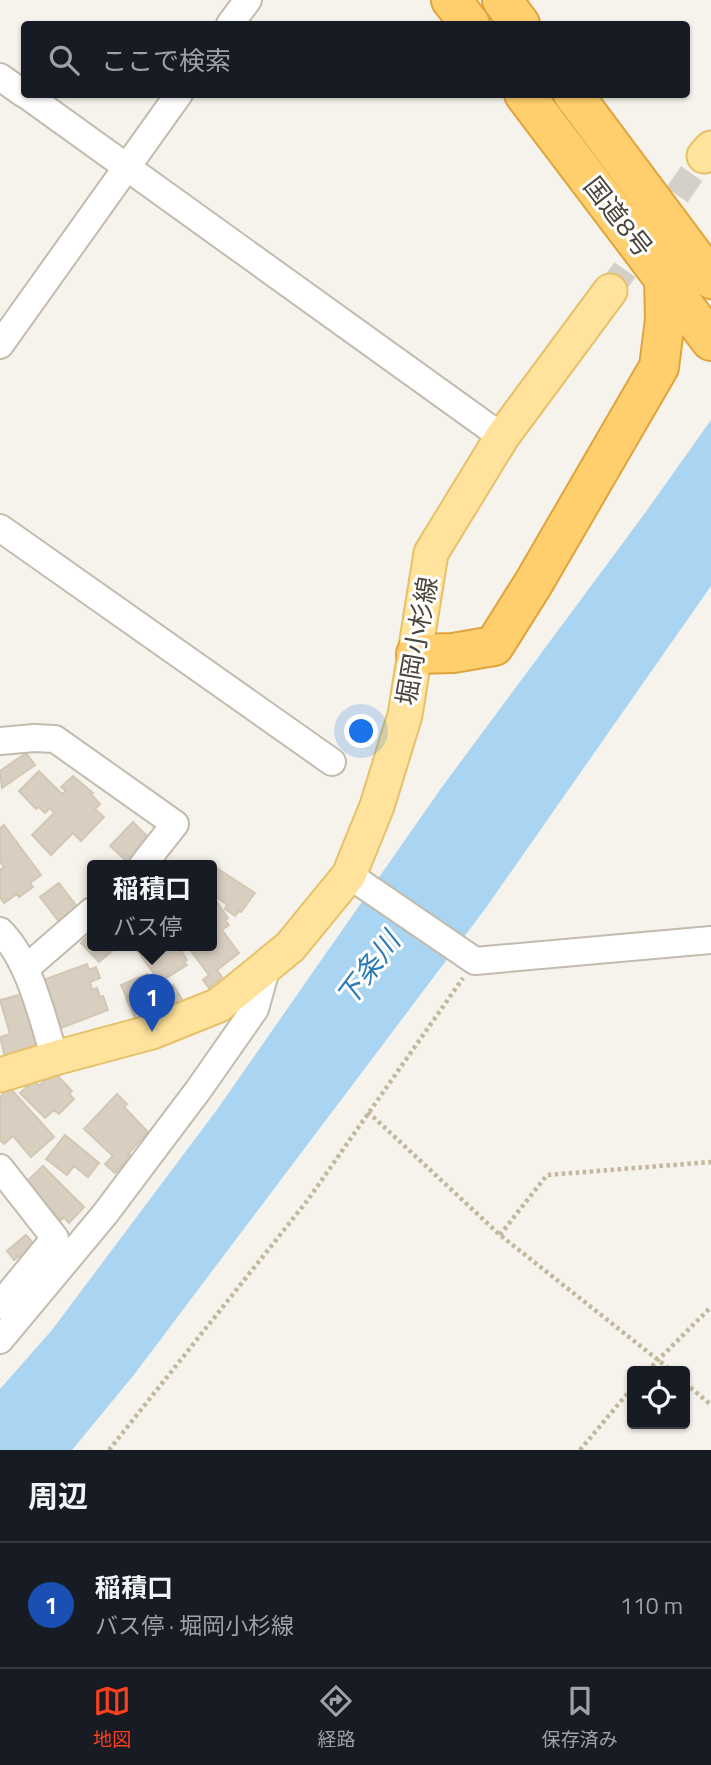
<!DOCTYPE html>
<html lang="ja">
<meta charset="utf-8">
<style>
body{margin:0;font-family:"Titillium Web","Noto Sans JP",sans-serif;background:#20242c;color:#f1f3f6}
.controls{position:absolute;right:21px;bottom:21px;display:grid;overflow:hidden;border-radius:7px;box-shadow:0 2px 5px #0004}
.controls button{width:63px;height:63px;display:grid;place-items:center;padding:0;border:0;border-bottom:2px solid #363941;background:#171b24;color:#f1f3f6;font:35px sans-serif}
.you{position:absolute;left:362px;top:732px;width:24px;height:24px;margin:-18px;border:5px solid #fff;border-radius:50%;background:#1a73e8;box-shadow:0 0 0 10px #1a73e833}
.badge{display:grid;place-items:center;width:46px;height:46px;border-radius:50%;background:#fc3f1d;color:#fff;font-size:23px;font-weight:700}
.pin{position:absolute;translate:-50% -58px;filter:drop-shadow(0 2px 4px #0008)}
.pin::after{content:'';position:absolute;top:37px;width:24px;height:21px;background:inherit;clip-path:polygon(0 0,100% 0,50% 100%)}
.popup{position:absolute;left:87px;top:860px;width:130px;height:91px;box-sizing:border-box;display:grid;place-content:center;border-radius:7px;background:#171b24;filter:drop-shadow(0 2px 5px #0005);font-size:23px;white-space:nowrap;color:#9ea1a6}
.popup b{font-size:26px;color:#f1f3f6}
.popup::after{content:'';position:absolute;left:50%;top:100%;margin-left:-14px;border:14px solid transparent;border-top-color:#171b24}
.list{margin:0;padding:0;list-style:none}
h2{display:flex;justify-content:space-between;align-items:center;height:91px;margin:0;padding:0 28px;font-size:30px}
h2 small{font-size:23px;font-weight:400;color:#9ea1a6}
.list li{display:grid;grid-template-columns:46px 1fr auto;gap:21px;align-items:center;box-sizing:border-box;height:126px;padding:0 28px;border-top:2px solid #363941}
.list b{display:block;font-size:26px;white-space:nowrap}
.list p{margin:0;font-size:23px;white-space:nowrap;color:#9ea1a6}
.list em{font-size:23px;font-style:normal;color:#9ea1a6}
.icon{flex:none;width:38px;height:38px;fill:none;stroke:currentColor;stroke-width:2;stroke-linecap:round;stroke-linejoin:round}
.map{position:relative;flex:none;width:711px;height:1450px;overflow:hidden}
.search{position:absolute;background:#171b24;box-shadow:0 2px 5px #0004;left:21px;right:21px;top:21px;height:77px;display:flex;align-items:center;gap:18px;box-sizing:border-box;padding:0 24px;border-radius:7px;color:#9ea1a6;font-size:26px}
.sheet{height:217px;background:#171b24}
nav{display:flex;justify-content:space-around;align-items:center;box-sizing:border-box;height:98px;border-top:2px solid #363941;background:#171b24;font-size:19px;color:#9ea1a6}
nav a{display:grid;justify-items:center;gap:4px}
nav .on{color:#fc3f1d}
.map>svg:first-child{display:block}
.water{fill:#a9d4f2}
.building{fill:#d8cfc1;stroke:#d3c7b4;stroke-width:2}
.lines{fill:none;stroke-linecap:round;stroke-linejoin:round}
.minor-tunnel{stroke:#d4d0c8;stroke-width:26;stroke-dasharray:26 13;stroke-linecap:butt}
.minor-casing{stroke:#c2bbae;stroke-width:30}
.major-casing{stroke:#e6c16a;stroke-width:37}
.highway-casing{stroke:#e0a43c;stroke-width:42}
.path{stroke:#c4b79f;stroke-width:4.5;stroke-dasharray:3.5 3.5;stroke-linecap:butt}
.minor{stroke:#fff;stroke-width:26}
.major{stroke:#ffe39c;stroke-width:33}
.highway{stroke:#ffcf6e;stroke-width:38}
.labels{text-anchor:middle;stroke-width:6;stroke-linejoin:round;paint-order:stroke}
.street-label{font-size:26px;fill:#4b4439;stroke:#fff}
.water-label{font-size:28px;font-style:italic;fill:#2e7ab2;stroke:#fff}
</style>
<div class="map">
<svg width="711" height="1450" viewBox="0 0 711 1450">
<rect width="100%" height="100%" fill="#f6f3ec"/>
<!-- water -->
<path class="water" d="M 711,420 L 711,586 L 485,909 L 133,1376 L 72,1450 L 0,1450 L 0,1389 L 52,1330 L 216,1111 L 442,787 L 645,513 Z"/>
<!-- building -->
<path class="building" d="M 26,753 L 35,765 L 2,788 L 0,771 Z
M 39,771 L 62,794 L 66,791 L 61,787 L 73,776 L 93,793 L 91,794 L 100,804 L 95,809 L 104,817 L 81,841 L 73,833 L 51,855 L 32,835 L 54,813 L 50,808 L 45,813 L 39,807 L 36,809 L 19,791 Z
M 133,822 L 153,842 L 131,865 L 110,846 Z
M 4,825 L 41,875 L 30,883 L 33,887 L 19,897 L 17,894 L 4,903 L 0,897 L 0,870 L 4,867 L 0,862 L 0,828 Z
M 215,867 L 255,893 L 241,912 L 239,911 L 235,916 L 225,909 L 227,905 L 212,894 L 212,872 Z
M 59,883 L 79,909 L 60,923 L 40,897 Z
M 217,902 L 228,918 L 225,920 L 229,925 L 222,930 L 239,953 L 217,970 L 222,977 L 209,988 L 203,980 L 209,975 L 187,946 L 212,946 L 212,915 L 215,912 L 212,907 Z
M 92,932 L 92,946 L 118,946 L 99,962 L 81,943 Z
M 134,946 L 178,946 L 187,960 L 184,962 L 187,965 L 160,982 Z
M 87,964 L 89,970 L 96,967 L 100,978 L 90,982 L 92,990 L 97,988 L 100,997 L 103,996 L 108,1010 L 61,1028 L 43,980 Z
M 147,974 L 152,985 L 126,996 L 121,985 Z
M 155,985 L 165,1008 L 136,1020 L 126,998 Z
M 173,985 L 183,1001 L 171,1008 L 161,991 Z
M 23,994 L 39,1047 L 5,1057 L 0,1037 L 10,1034 L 0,1000 Z
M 56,1074 L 72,1091 L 69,1094 L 74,1099 L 59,1114 L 54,1110 L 45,1118 L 20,1093 L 34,1080 L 39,1086 L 48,1077 L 51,1079 Z
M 10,1088 L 54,1137 L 31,1157 L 13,1136 L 4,1144 L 0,1140 L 0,1097 Z
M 117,1094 L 127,1104 L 124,1107 L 148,1132 L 128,1154 L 131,1156 L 115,1173 L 105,1164 L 113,1156 L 84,1129 Z
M 65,1135 L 99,1163 L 88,1177 L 74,1166 L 67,1175 L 46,1159 Z
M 43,1166 L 84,1207 L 69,1223 L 64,1217 L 61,1220 L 25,1183 Z
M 26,1235 L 39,1250 L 24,1263 L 19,1256 L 14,1260 L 7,1251 Z"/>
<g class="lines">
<!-- minor-tunnel -->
<path class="minor-tunnel" d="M 610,291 L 704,156"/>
<!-- minor casing -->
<g class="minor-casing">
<path id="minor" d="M 230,24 L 248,0
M 0,77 L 24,94
M 25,94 L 502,437
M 0,345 L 179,94
M 0,528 L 332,762
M 0,741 L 34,738 L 55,739 L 175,824 L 142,866
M 349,875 L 475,961 L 711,940
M 0,931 C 30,960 42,1018 55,1058
M 25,969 L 92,911
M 0,1168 L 55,1238 L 0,1305
M 0,1340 L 105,1214 L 199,1089 L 255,1009 L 267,966"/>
</g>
<!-- major casing -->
<g class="major-casing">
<path id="major" d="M 704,156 L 711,148
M 0,1075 L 55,1058 L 152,1032 L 219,1005 L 290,947 L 349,875 L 377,806 L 405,715 L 431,553 L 502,437 L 610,291"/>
</g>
<!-- highway casing -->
<g class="highway-casing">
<path id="highway" d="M 451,0 L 470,24
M 502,0 L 520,24
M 524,94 L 711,341
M 573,94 L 711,279
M 416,654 L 453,653 L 494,646 L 533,584 L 659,367 L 665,320 L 664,277"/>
</g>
<!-- path -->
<path class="path" d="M 368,1112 L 500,1235 L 672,1371
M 500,1235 L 547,1175 L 711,1162
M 647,1371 L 711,1307
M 685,1383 L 711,1405
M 109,1450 L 307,1201 L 463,978
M 580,1450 L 632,1388"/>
<!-- minor -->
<use href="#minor" class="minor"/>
<!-- major -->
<use href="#major" class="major"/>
<!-- highway -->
<use href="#highway" class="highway"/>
</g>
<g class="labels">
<!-- street labels -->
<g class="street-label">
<text transform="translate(618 217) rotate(52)" y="9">国道8号</text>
<text transform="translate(417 641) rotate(-80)" y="9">堀岡小杉線</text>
</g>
<!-- water labels -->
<g class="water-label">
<text transform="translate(368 969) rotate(-53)" y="10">下条川</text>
</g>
</g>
</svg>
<div class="controls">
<button><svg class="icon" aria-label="locate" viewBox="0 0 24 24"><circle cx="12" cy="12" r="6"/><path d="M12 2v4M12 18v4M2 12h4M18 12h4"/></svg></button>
</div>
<div class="you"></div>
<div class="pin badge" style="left:152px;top:1032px;background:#1a4fb4">1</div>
<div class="popup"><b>稲積口</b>バス停</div>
<div class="search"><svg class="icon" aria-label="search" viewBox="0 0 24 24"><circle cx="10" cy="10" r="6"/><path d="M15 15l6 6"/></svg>ここで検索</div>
</div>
<section class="sheet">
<h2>周辺<small></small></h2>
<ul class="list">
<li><span class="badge" style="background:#1a4fb4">1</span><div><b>稲積口</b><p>バス停 · 堀岡小杉線</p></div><em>110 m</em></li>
</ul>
</section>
<nav>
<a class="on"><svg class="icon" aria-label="map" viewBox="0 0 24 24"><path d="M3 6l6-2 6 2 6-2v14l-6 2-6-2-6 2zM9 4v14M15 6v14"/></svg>地図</a>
<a><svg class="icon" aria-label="directions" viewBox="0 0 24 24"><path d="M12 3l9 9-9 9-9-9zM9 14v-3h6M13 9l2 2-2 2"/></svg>経路</a>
<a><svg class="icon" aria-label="saved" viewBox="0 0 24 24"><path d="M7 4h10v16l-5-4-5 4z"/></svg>保存済み</a>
</nav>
